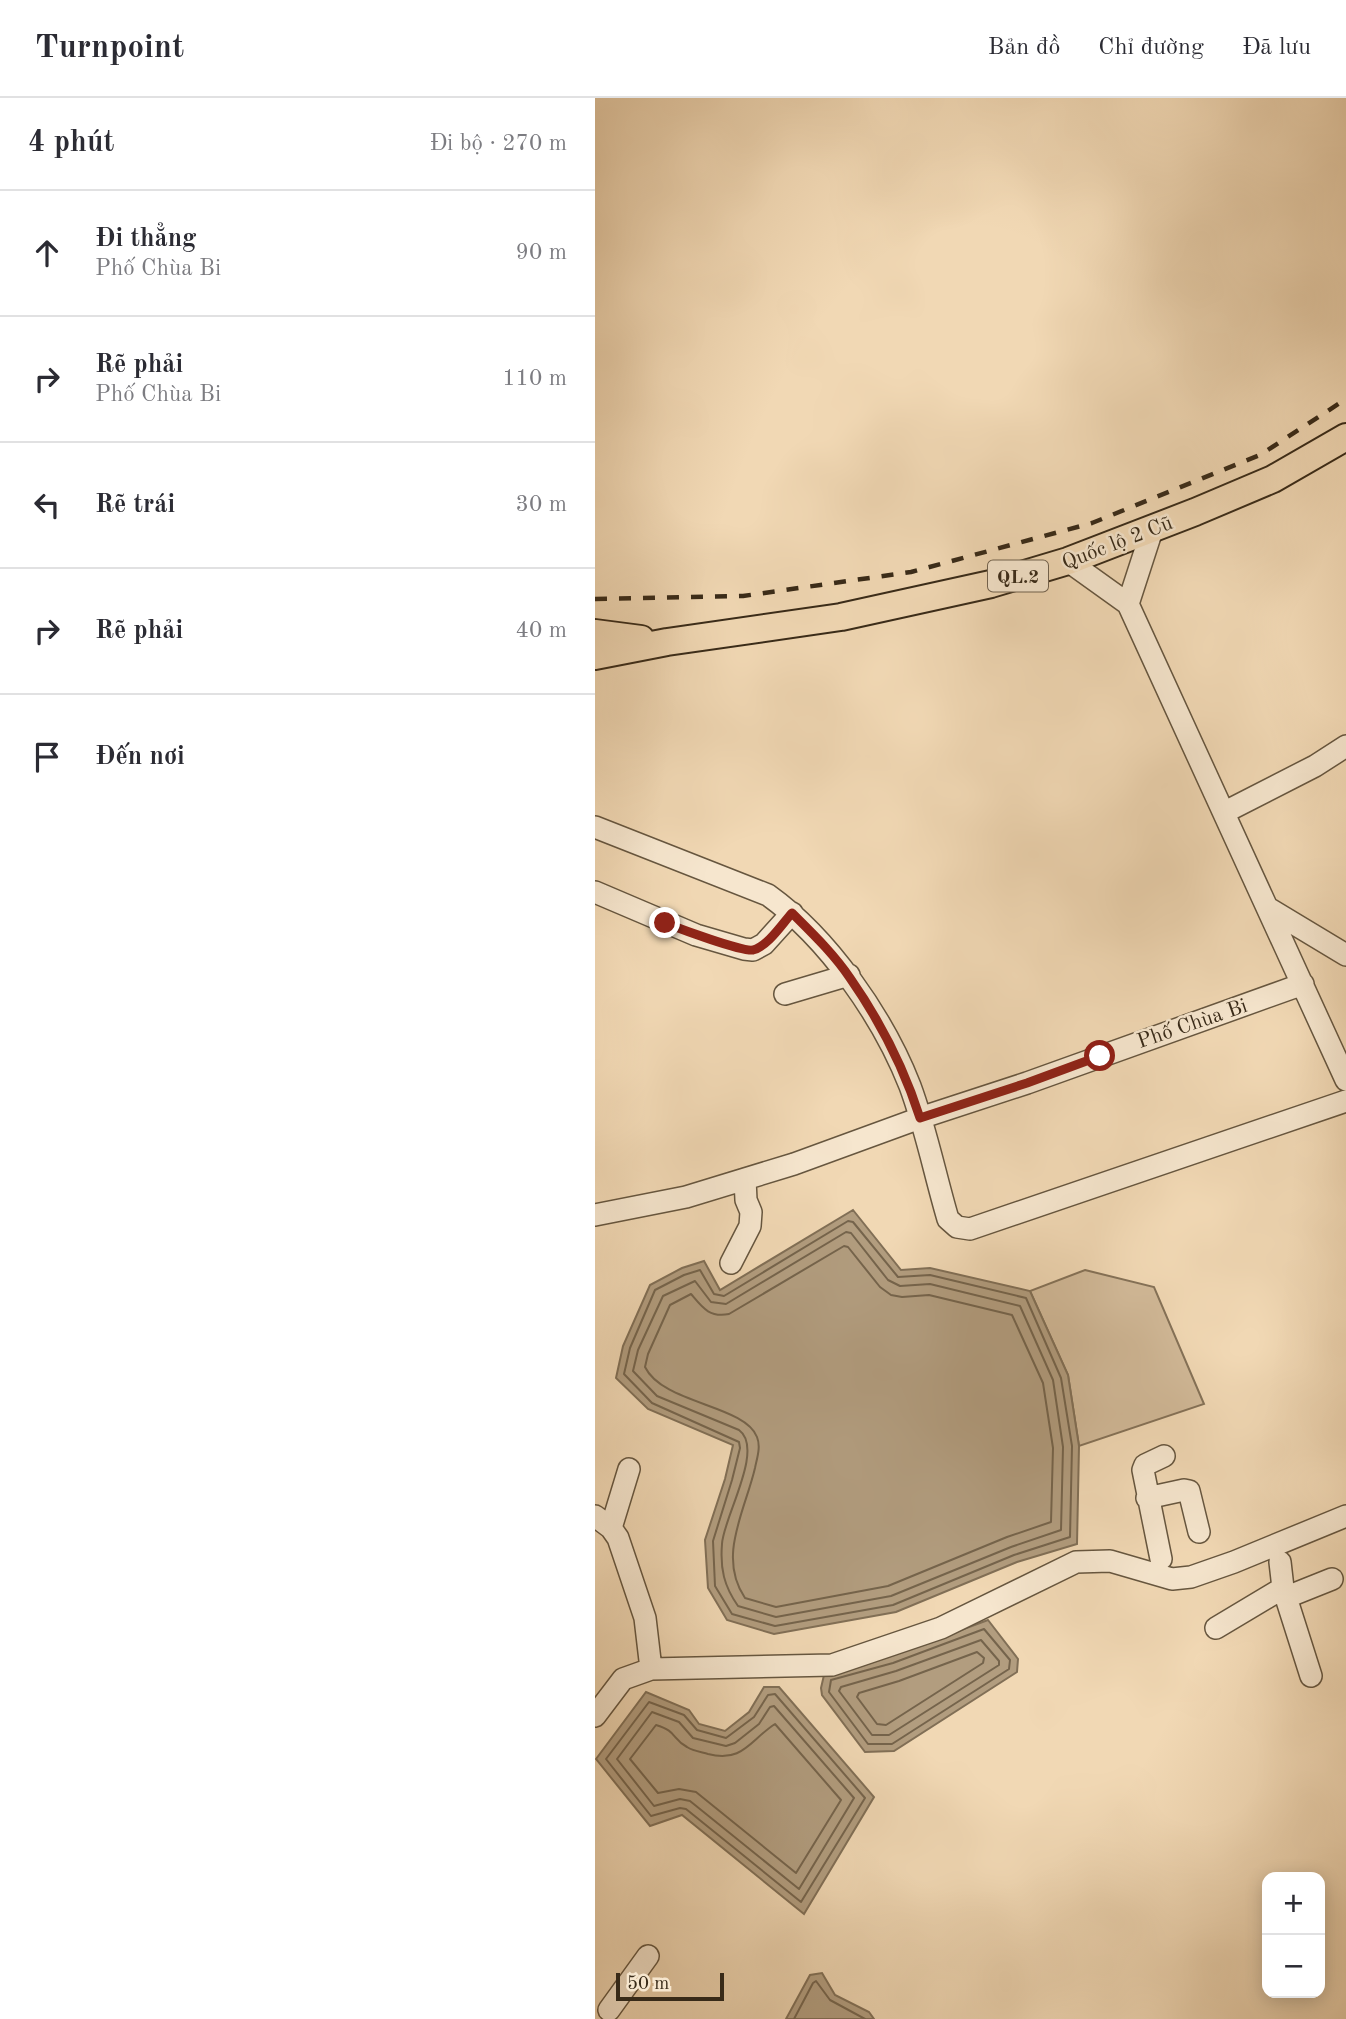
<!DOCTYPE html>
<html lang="vi">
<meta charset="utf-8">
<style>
body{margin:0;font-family:"Old Standard TT",serif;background:#f2f2f3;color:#2b2b33}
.controls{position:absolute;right:21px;bottom:21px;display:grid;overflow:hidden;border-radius:14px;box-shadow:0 4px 18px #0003}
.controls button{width:63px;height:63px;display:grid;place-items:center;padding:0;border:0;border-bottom:2px solid #e1e1e2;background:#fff;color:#2b2b33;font:35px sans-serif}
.scale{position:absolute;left:21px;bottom:18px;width:108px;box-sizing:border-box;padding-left:7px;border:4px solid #382a18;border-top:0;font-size:19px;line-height:24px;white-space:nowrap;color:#382a18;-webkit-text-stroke:5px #f6e6ce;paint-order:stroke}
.stop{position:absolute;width:21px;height:21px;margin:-16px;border:5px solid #8f2418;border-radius:50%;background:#fff}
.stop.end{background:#8f2418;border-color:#fff;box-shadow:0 2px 7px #0008}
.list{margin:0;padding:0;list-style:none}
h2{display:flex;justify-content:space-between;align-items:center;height:91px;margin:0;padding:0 28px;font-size:30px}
h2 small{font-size:23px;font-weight:400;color:#7c7c81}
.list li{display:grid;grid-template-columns:46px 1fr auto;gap:21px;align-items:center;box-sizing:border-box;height:126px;padding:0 28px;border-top:2px solid #e1e1e2}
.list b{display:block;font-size:26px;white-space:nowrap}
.list p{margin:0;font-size:23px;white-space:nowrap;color:#7c7c81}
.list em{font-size:23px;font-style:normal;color:#7c7c81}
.icon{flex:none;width:38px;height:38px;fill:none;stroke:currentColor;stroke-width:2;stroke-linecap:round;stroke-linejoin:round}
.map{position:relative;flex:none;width:751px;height:1921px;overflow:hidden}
header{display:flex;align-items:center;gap:42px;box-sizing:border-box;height:98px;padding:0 35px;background:#fff;border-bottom:2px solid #e1e1e2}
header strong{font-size:33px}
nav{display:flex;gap:38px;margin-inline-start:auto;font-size:24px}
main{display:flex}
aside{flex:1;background:#fff}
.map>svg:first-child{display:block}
.green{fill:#d2ba99;stroke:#857258;stroke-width:2}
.water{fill:#b29d7f;stroke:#816f56;stroke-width:2}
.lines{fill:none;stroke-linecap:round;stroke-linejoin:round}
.shore{stroke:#75644c;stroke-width:2}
.minor-casing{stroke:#66563f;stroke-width:24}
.major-casing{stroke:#382a18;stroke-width:30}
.minor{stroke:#f6e6ce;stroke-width:21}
.major{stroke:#f1d8b4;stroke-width:26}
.rail{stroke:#382a18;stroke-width:4.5;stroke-dasharray:12 12;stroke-linecap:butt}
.route{stroke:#8f2418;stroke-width:9}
.labels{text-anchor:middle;stroke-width:5;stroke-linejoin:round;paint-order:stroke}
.shield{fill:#f6e6ce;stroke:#71624f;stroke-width:2}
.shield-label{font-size:19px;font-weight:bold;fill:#382a18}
.street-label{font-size:21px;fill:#382a18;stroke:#f6e6ce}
</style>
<header>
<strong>Turnpoint</strong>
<nav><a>Bản đồ</a><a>Chỉ đường</a><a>Đã lưu</a></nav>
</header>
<main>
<aside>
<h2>4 phút<small>Đi bộ · 270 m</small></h2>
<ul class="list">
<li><svg class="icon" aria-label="ahead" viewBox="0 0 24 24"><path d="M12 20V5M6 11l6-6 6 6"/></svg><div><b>Đi thẳng</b><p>Phố Chùa Bi</p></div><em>90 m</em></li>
<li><svg class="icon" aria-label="right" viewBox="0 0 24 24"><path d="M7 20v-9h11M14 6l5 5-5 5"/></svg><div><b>Rẽ phải</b><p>Phố Chùa Bi</p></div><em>110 m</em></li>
<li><svg class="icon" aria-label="left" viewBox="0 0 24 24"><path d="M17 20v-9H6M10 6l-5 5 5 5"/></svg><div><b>Rẽ trái</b></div><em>30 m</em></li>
<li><svg class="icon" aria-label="right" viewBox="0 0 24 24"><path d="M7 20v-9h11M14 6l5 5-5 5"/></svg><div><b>Rẽ phải</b></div><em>40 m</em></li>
<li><svg class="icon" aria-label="arrive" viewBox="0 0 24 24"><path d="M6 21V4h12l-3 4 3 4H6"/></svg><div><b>Đến nơi</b></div></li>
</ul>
</aside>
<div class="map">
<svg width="751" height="1921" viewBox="0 0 751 1921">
<rect width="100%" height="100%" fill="#f1d8b4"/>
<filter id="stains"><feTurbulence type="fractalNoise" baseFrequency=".00286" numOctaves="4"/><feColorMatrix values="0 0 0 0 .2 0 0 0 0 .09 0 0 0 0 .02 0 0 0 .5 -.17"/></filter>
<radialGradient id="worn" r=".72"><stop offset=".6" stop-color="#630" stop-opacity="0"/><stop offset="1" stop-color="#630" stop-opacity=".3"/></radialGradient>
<!-- green -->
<path class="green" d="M 490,1172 L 559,1189 L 609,1306 L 484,1348 L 473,1277 L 435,1193 Z"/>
<!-- water -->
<path class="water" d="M 258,1112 L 306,1172 L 335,1170 L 435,1193 L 473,1277 L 484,1348 L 482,1446 L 422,1464 L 301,1514 L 179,1536 L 132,1522 L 113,1490 L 110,1442 L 130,1381 L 138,1347 L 53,1311 L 21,1280 L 28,1248 L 55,1187 L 87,1170 L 109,1163 L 125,1192 Z
M 393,1522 L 423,1561 L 422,1574 L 299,1653 L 270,1654 L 227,1597 L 226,1590 L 229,1577 L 296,1558 Z
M 169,1589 L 184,1589 L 279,1699 L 209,1816 L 87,1717 L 55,1728 L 1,1661 L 51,1594 L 94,1612 L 104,1626 L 130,1633 L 154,1614 Z
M 227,1875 L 240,1897 L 274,1914 L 279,1921 L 191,1921 L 215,1877 Z"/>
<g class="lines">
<!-- shore -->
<path class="shore" d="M 253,1123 L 258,1124 L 303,1179 L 335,1177 L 431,1200 L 466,1280 L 477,1348 L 475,1439 L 419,1457 L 298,1507 L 180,1528 L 137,1516 L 120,1488 L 118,1443 L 137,1382 L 145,1350 L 144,1344 L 57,1305 L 29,1276 L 35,1250 L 60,1192 L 89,1177 L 105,1172 L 119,1196 L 129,1198 Z
M 251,1134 L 256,1135 L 293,1182 L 305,1188 L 335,1186 L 425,1208 L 458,1282 L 468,1349 L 466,1432 L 416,1449 L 296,1498 L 181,1519 L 143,1508 C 129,1488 125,1471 127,1446 C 128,1420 170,1351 144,1332 L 62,1298 L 38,1273 L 43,1252 L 68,1198 L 100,1183 L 116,1204 L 131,1206 Z
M 249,1148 L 253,1149 L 285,1189 L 296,1197 L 307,1199 L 334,1197 L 417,1217 L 448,1285 L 458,1350 L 456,1424 L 412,1439 L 293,1488 L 181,1509 L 150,1500 C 122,1459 150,1413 160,1370 C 162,1360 166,1349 162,1339 C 150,1307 68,1306 50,1269 L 53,1256 L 75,1207 L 96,1196 C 107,1209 114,1220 134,1216 Z
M 389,1531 L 415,1562 L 414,1571 L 297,1646 L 273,1646 L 234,1594 L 236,1582 L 298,1565 Z
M 386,1542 L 404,1563 L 404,1567 L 294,1637 L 277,1637 L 244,1593 L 246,1589 L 301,1573 Z
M 382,1554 L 389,1560 L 388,1565 L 291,1627 L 282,1626 L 262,1599 L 264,1595 L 304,1583 Z
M 180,1596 L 270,1700 L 206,1804 L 91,1711 L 85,1710 L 56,1718 L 11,1661 L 54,1604 L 89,1617 L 102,1632 L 131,1640 L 159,1619 L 173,1597 Z
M 179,1608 L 259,1700 L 204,1791 L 95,1703 L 85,1701 L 59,1708 L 22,1661 L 57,1614 L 84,1624 L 98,1640 L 131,1648 L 140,1645 L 164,1626 L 175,1609 Z
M 180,1626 L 246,1702 L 201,1775 L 101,1694 L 84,1691 L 63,1695 L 35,1661 L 61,1627 C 82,1633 77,1641 92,1649 C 98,1653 106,1654 113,1656 C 148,1665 155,1642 180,1626 Z
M 199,1921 L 218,1885 L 221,1883 L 235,1902 L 270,1921"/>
<!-- minor casing -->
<g class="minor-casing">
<path id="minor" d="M 473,463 L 533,506 L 751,982
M 533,506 L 557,432
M 630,714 L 720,668 L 751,648
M 0,729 L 173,797 C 233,840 288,919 315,988 C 331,1031 340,1077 353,1121 L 362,1129 L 375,1131 L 751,1003
M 0,794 L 101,837 L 149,851 L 158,852 L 169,846 L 197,815
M 673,810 L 751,857
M 190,896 L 254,877
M 0,1117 L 91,1099 L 199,1066 L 325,1020 L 432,985 L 708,886
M 136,1165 L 155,1128 L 156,1114 L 151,1102 L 150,1081
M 552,1400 L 589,1392 L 594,1393 L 604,1434
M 0,1418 L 16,1430 L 23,1440 L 50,1520 L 56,1571
M 16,1430 L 34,1371
M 566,1461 L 548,1372 L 550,1367 L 569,1358
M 685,1464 L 688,1490 L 716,1578
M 692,1499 L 737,1481
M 621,1530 L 688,1490
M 0,1618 L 28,1581 L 56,1571 L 237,1567 L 346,1530 L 481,1464 L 515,1463 L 577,1481 L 596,1479 L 639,1464 L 751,1418
M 14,1912 L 53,1858"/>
</g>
<!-- major casing -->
<g class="major-casing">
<path id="major" d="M 0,535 L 46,541
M 0,558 L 72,544 L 246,519 L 396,486 L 473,463 L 600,414 L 678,381 L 751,339"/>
</g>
<!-- minor -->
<use href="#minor" class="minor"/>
<!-- major -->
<use href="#major" class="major"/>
<!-- rail -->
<path class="rail" d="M 0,501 L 148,498 L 316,474 L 497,425 L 665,357 L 751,301"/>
</g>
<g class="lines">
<!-- route -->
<path class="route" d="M 70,825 C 83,830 147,854 158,852 C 173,848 187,826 197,815 C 217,835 239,856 255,880 C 285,923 309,970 325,1020 L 432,985 L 505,958"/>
</g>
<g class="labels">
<!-- shield labels -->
<rect class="shield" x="393" y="462.5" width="60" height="31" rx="5"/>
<g class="shield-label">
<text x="423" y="485">QL.2</text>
</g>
<!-- street labels -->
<g class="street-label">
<text transform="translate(522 444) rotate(-21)" y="7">Quốc lộ 2 Cũ</text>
<text transform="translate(597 925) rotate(-19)" y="7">Phố Chùa Bi</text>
</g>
</g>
<rect width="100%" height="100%" filter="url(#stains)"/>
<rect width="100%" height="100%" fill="url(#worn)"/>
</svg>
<div class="controls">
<button>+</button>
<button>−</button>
</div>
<div class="scale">50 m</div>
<div class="stop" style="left:505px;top:958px"></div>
<div class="stop end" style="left:70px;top:825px"></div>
</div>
</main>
